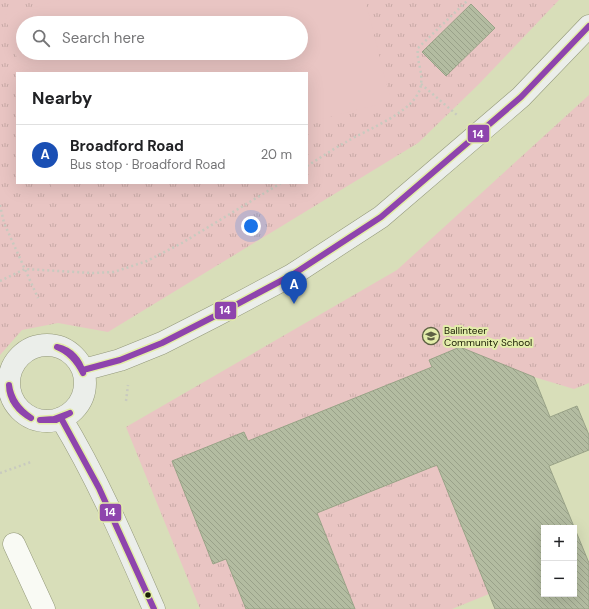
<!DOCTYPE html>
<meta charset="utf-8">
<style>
body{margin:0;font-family:"DM Sans",sans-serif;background:#f2f2f2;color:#202124}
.controls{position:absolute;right:12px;bottom:12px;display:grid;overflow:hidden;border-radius:0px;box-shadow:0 4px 16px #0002}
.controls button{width:36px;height:36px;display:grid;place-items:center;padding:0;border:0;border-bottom:1px solid #e0e0e0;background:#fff;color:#202124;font:20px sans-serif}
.you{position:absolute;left:251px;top:226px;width:14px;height:14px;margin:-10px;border:3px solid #fff;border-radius:50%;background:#1a73e8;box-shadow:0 0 0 6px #1a73e833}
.badge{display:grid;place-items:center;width:26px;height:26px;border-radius:50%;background:#5d6143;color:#fff;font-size:13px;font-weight:700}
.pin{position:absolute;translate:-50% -33px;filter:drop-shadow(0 1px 2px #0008)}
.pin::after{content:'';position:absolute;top:21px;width:14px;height:12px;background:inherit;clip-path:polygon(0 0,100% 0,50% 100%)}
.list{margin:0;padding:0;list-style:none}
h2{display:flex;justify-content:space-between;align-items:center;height:52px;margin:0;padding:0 16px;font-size:17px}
h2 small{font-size:13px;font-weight:400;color:#757577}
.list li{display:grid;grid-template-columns:26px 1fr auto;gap:12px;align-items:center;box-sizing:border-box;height:60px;padding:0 16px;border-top:1px solid #e0e0e0}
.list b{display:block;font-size:15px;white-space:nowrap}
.list p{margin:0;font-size:13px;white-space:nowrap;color:#757577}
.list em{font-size:13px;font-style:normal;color:#757577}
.icon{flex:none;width:22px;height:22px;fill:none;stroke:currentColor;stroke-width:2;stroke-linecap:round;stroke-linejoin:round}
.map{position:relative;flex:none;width:589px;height:609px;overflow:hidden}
.search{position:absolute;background:#fff;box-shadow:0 4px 16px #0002;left:16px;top:16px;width:292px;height:44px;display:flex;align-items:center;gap:10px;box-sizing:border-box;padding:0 14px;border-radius:22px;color:#757577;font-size:15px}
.panel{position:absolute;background:#fff;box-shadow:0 4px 16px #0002;left:16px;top:72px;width:292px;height:112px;border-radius:0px}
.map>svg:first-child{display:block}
.grass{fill:url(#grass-tufts);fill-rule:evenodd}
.pitch{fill:#e9c5c3;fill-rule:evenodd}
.building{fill:url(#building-back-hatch);stroke:#99a287;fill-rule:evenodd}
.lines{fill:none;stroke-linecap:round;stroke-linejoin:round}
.street-casing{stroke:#93987a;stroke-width:23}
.secondary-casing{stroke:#93987a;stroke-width:23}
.path{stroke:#c8cabf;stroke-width:2.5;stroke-dasharray:2 3;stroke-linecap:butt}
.street{stroke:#f9faf4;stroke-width:22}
.secondary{stroke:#ebeeea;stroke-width:22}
.bus-1-casing{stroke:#e3edaa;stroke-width:9}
.bus-1{stroke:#8e44ad;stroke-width:6}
.bus-dot{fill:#1b1e04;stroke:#e3edaa;stroke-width:1.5}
.labels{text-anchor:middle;stroke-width:4;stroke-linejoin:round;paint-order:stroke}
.poi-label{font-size:10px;fill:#1b1e04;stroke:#e3edaa;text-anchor:start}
.line-badge{stroke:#e3edaa;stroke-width:1.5}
.badge-label{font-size:11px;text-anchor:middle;font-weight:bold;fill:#fff}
</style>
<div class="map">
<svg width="589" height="609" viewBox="0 0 589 609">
<defs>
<pattern id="grass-tufts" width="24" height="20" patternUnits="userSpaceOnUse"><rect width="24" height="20" fill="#e9c5c3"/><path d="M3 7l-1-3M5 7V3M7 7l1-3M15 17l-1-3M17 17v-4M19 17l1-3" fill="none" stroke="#c7a9a6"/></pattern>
<pattern id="building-back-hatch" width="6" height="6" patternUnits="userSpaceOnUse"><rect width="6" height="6" fill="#b3bca1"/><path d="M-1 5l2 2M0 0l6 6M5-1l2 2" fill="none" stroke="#99a189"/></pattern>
</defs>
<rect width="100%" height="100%" fill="#d8deb9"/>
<!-- grass -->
<path class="grass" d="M 0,0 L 559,0 L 478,85 L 418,143 L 108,332 L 58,323 L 22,330 L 0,355 ZM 23,23 L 301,23 L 301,53 L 23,53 ZM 17,73 L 307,73 L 307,183 L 17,183 Z
M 589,95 L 589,383 L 574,389 L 534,377 L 458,348 L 429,360 L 432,367 L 248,441 L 244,432 L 172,461 L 213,564 L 226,559 L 246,609 L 200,609 L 126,427 L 397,270 Z
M 437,465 L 489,594 L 452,609 L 355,609 L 317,513 Z"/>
<!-- pitch -->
<path class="pitch" d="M 60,0 L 365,0 L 391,101 L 307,123 L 307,73 L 21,73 L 5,15 ZM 23,23 L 301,23 L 301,53 L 23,53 Z
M 50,183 L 80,183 L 52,190 Z"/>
<!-- building -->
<path class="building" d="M 471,4 L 495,28 L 446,76 L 422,52 Z
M 460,347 L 534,377 L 550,417 L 577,406 L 589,435 L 589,450 L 549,466 L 589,563 L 589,609 L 495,609 L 437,465 L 317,513 L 355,609 L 246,609 L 226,559 L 213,564 L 172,461 L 244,432 L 248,441 L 432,367 L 429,360 ZM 544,528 L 574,528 L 574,594 L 544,594 Z"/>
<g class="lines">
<!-- street casing -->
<g class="street-casing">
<path id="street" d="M 14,544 L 44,609"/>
</g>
<!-- secondary casing -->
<g class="secondary-casing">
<path id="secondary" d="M9 383a38 38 0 1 1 76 0a38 38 0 1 1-76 0Z
M 83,370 L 120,360 L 162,343 L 215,316 L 292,275 L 381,217 L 521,97 L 589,26
M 61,418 C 98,479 126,545 154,609"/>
</g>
<!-- path -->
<path class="path" d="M 421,84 L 457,115
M 307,166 C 320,158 333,149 346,142 C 365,130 419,111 421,84 C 423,71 416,60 418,48 L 468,0
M 0,205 L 4,223 L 38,298
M 0,281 L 25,269 L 92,273 L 114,272 L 147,261 L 182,243 L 281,183
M 126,401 L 128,385
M 0,473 L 31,462"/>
<!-- street -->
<use href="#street" class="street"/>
<!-- secondary -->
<use href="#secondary" class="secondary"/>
<!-- bus-1 casing -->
<g class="bus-1-casing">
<path id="bus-1" d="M 57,347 C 71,350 80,360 83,373
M 57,347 C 70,352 77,361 83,373
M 83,370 L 120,360 L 162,343 L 215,316 L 292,275 L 381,217 L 521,97 L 589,26
M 9,385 C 11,400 19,410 31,418
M 9,385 C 9,400 19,412 31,418
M 61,418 L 99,488 L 154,609
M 40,420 L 54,419 L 70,413
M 40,420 L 56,420 L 70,413"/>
</g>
<!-- bus-1 -->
<use href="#bus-1" class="bus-1"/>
</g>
<!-- icons -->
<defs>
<g id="school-ring" transform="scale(0.9)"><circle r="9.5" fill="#e3edaa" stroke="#5d6143" stroke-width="1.5"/><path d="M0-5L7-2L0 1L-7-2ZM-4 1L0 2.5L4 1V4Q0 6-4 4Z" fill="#5d6143"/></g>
</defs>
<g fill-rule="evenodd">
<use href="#school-ring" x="431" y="336"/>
</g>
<!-- markers -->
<circle class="bus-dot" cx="148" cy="595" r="3.5"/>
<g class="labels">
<!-- poi labels -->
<g class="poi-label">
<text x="444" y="334">Ballinteer<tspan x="444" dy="12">Community School</tspan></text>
</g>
</g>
<g class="line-badge">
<rect x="467" y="124" width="23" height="19" rx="4" fill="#8e44ad"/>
<rect x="214" y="301" width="23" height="19" rx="4" fill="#8e44ad"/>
<rect x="99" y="503" width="23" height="19" rx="4" fill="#8e44ad"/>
</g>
<g class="badge-label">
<text x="478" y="138">14</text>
<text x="225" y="314">14</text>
<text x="110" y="516">14</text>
</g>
</svg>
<div class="controls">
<button>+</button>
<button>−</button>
</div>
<div class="you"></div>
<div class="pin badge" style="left:294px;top:304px;background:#1a4fb4">A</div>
<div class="search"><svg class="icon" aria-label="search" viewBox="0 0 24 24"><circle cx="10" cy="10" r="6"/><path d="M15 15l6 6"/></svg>Search here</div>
<section class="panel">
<h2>Nearby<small></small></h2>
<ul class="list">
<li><span class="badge" style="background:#1a4fb4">A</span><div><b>Broadford Road</b><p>Bus stop · Broadford Road</p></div><em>20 m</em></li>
</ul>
</section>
</div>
